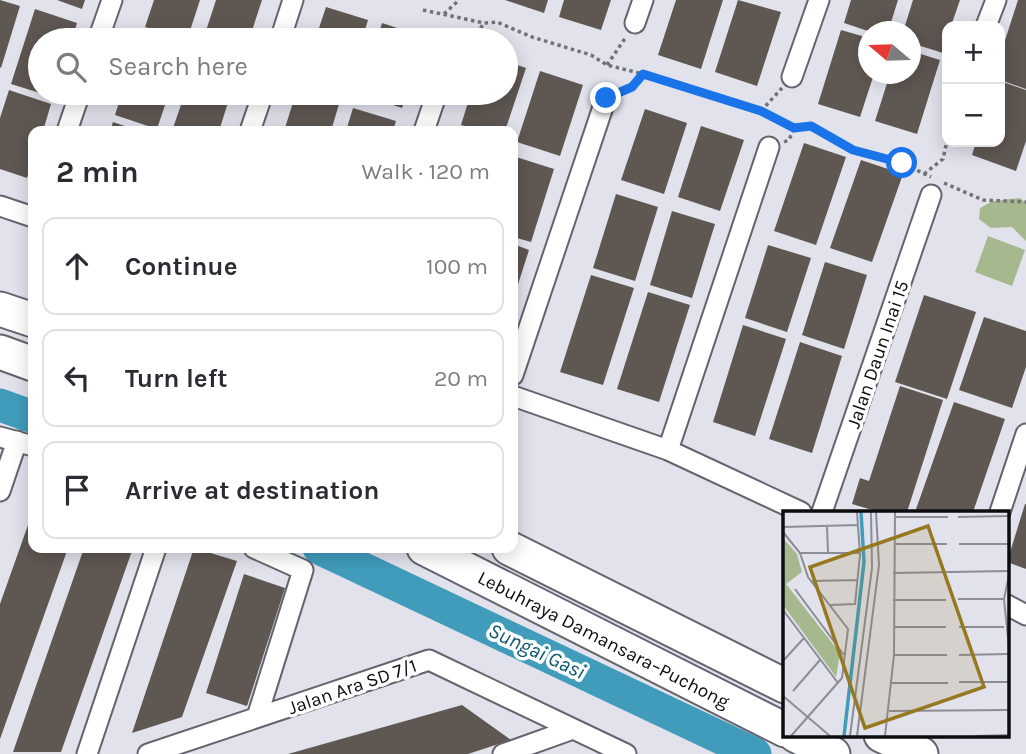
<!DOCTYPE html>
<meta charset="utf-8">
<style>
body{margin:0;font-family:Karla,sans-serif;background:#f2f2f3;color:#2b2b33}
.controls{position:absolute;right:21px;top:21px;display:grid;overflow:hidden;border-radius:14px;box-shadow:0 4px 18px #0003}
.controls button{width:63px;height:63px;display:grid;place-items:center;padding:0;border:0;border-bottom:2px solid #e1e1e2;background:#fff;color:#2b2b33;font:35px sans-serif}
.compass{position:absolute;left:858px;top:21px;width:63px;height:63px;border-radius:50%;background:#fff;box-shadow:0 4px 18px #0003;rotate:289deg}
.stop{position:absolute;width:21px;height:21px;margin:-16px;border:5px solid #1a73e8;border-radius:50%;background:#fff}
.stop.end{background:#1a73e8;border-color:#fff;box-shadow:0 2px 7px #0008}
.list{margin:0;padding:0;list-style:none}
h2{display:flex;justify-content:space-between;align-items:center;height:91px;margin:0;padding:0 28px;font-size:30px}
h2 small{font-size:23px;font-weight:400;color:#7c7c81}
.list li{display:grid;grid-template-columns:46px 1fr auto;gap:21px;align-items:center;box-sizing:border-box;height:98px;margin:0 14px 14px;padding:0 14px;border:2px solid #e1e1e2;border-radius:14px}
.list b{display:block;font-size:26px;white-space:nowrap}
.list em{font-size:23px;font-style:normal;color:#7c7c81}
.icon{flex:none;width:38px;height:38px;fill:none;stroke:currentColor;stroke-width:2;stroke-linecap:round;stroke-linejoin:round}
.map{position:relative;flex:none;width:1026px;height:754px;overflow:hidden}
.search{position:absolute;background:#fff;box-shadow:0 4px 18px #0003;left:28px;top:28px;width:490px;height:77px;display:flex;align-items:center;gap:18px;box-sizing:border-box;padding:0 24px;border-radius:38px;color:#7c7c81;font-size:26px}
.panel{position:absolute;background:#fff;box-shadow:0 4px 18px #0003;left:28px;top:126px;width:490px;height:427px;border-radius:14px}
.map>svg:first-child{display:block}
.green{fill:#a6b88e}
.lines{fill:none;stroke-linecap:round;stroke-linejoin:round}
.river{stroke:#419cbb;stroke-width:33}
.building{fill:#5f5752}
.street-casing{stroke:#63646d;stroke-width:23}
.highway-casing{stroke:#63646d;stroke-width:37}
.path{stroke:#727279;stroke-width:3.5;stroke-dasharray:3.5 3.5;stroke-linecap:butt}
.street{stroke:#fff;stroke-width:19}
.highway{stroke:#fff;stroke-width:33}
.route{stroke:#1a73e8;stroke-width:9}
.labels{text-anchor:middle;stroke-width:7;stroke-linejoin:round;paint-order:stroke}
.street-label{font-size:19px;fill:#0d0d10;stroke:#fff}
.water-label{font-size:21px;font-style:italic;fill:#0b576d;stroke:#fff}
.inset-river{fill:none;stroke:#419cbb;stroke-width:3.5}
.inset-road{fill:none;stroke:#8c8d94;stroke-width:2}
.view{fill:#967820;fill-opacity:0.15;stroke:#967820;stroke-width:3.5}
.inset-edge{fill:none;stroke:#0d0d10;stroke-width:3.5}
</style>
<div class="map">
<svg width="1026" height="754" viewBox="0 0 1026 754">
<rect width="100%" height="100%" fill="#e1e2ec"/>
<!-- green -->
<path class="green" d="M 1020,198 L 1026,203 L 1026,241 L 1012,227 L 991,228 L 979,219 L 980,208 L 993,201 Z
M 988,236 L 1025,250 L 1012,286 L 975,272 Z"/>
<g class="lines">
<!-- river -->
<path class="river" d="M 0,405 L 33,417
M 319,548 L 755,754"/>
</g>
<!-- building -->
<path class="building" d="M 0,0 L 20,6 L 1,68 L 0,67 Z
M 57,0 L 85,0 L 82,9 Z
M 154,0 L 200,0 L 187,40 L 145,27 Z
M 216,0 L 262,0 L 249,40 L 203,40 Z
M 505,0 L 548,0 L 544,13 Z
M 564,0 L 611,0 L 601,30 L 559,17 Z
M 676,0 L 723,0 L 701,69 L 658,55 Z
M 738,0 L 781,12 L 757,86 L 715,72 Z
M 851,0 L 898,0 L 888,32 L 871,32 L 844,23 Z
M 913,0 L 960,0 L 951,26 L 947,26 L 947,39 L 943,53 L 911,43 L 911,32 L 903,32 Z
M 1018,0 L 1026,0 L 1026,89 L 1000,80 L 1000,56 Z
M 326,7 L 368,20 L 362,40 L 315,40 Z
M 35,9 L 77,23 L 72,40 L 40,40 L 40,93 L 11,84 Z
M 382,23 L 425,37 L 424,40 L 377,40 Z
M 841,30 L 869,38 L 869,74 L 874,74 L 860,117 L 818,104 Z
M 911,51 L 940,60 L 917,134 L 875,121 L 890,74 L 911,74 Z
M 506,61 L 526,68 L 505,131 L 481,131 L 461,125 L 471,93 L 506,93 Z
M 540,71 L 583,85 L 560,156 L 517,142 Z
M 1000,81 L 1026,90 L 1026,141 L 1016,171 L 972,155 L 976,142 L 1000,142 Z
M 9,90 L 51,104 L 43,131 L 33,131 L 33,160 L 27,178 L 0,169 L 0,118 Z
M 122,93 L 169,93 L 157,129 L 115,115 Z
M 185,93 L 231,93 L 219,131 L 172,131 Z
M 296,93 L 339,104 L 331,131 L 284,131 Z
M 356,93 L 407,93 L 402,108 Z
M 353,108 L 396,121 L 393,131 L 346,131 Z
M 645,109 L 687,123 L 664,194 L 621,180 Z
M 113,122 L 139,131 L 110,131 Z
M 701,126 L 744,140 L 720,211 L 678,197 Z
M 804,143 L 846,157 L 816,245 L 774,231 Z
M 513,156 L 554,169 L 531,242 L 513,237 Z
M 861,160 L 903,174 L 872,262 L 830,248 Z
M 616,194 L 658,207 L 635,281 L 593,268 Z
M 672,211 L 715,224 L 692,298 L 650,285 Z
M 513,244 L 529,250 L 513,300 Z
M 768,245 L 811,258 L 787,332 L 745,318 Z
M 825,262 L 867,275 L 844,349 L 802,335 Z
M 591,275 L 634,288 L 603,385 L 560,372 Z
M 648,292 L 690,305 L 659,402 L 617,389 Z
M 924,295 L 976,312 L 947,399 L 895,382 Z
M 984,317 L 1026,331 L 1026,367 L 1012,408 L 959,390 Z
M 743,325 L 786,339 L 755,436 L 713,422 Z
M 800,342 L 842,356 L 812,453 L 769,439 Z
M 900,386 L 943,400 L 907,512 L 879,512 L 852,504 L 860,478 L 869,481 Z
M 954,402 L 1005,419 L 973,512 L 915,512 Z
M 1025,504 L 1026,504 L 1026,569 L 1007,562 Z
M 33,511 L 33,548 L 68,548 L 0,739 L 0,604 Z
M 84,548 L 133,548 L 61,752 L 13,752 Z
M 194,548 L 237,561 L 182,717 L 132,733 Z
M 244,574 L 285,588 L 247,706 L 206,693 Z
M 462,705 L 511,740 L 468,754 L 288,754 Z"/>
<g class="lines">
<!-- street casing -->
<g class="street-casing">
<path id="street" d="M 635,23 L 643,0
M 986,26 L 996,0
M 98,40 L 112,0
M 280,40 L 293,0
M 792,77 L 819,0
M 67,131 L 80,93
M 250,131 L 263,93
M 424,131 L 437,93
M 0,206 L 33,217
M 513,375 L 606,98
M 513,396 L 668,450 L 801,512
M 0,437 L 33,446
M 668,450 L 769,147
M 0,491 L 17,441
M 822,512 L 931,195
M 1000,512 L 1026,434
M 254,548 L 303,570 L 257,717
M 1007,605 L 1026,615
M 87,754 L 156,548
M 148,754 L 429,660 L 626,754
M 503,754 L 573,729"/>
</g>
<!-- highway casing -->
<g class="highway-casing">
<path id="highway" d="M 0,309 L 33,320
M 0,352 L 33,364
M 424,548 L 785,730
M 509,548 L 785,686
M 795,735 L 833,754
M 881,735 L 921,754"/>
</g>
<!-- path -->
<path class="path" d="M 423,10 L 484,23 L 497,22 L 532,37 L 591,55 L 607,65 L 643,74 L 761,111 L 794,128 L 811,126 L 853,150 L 902,163 L 931,177
M 444,14 L 459,0
M 473,40 L 484,23
M 607,65 L 626,37
M 621,92 L 632,87 L 643,74
M 761,111 L 782,88
M 784,142 L 789,140 L 794,128
M 924,174 L 943,159 L 947,141
M 944,183 L 983,200 L 1026,202"/>
<!-- street -->
<use href="#street" class="street"/>
<!-- highway -->
<use href="#highway" class="highway"/>
</g>
<g class="lines">
<!-- route -->
<path class="route" d="M 606,98 L 632,87 L 643,74 L 761,111 L 794,128 L 811,126 L 853,150 L 902,163"/>
</g>
<g class="labels">
<!-- street labels -->
<g class="street-label">
<text transform="translate(877 354) rotate(-71)" y="7">Jalan Daun Inai 15</text>
<text transform="translate(604 639) rotate(27)" y="7">Lebuhraya Damansara–Puchong</text>
<text transform="translate(352 686) rotate(-19)" y="7">Jalan Ara SD 7/1</text>
</g>
<!-- water labels -->
<g class="water-label">
<text transform="translate(537 651) rotate(25)" y="7">Sungai Gasi</text>
</g>
</g>
<!-- overview -->
<g transform="translate(783 511)">
<rect width="226" height="226" fill="#e1e2ec"/>
<path d="M 0,27 L 14,43 L 19,61 L 3,73 L 57,142 L 53,166 L 0,94 Z" fill="#a6b88e"/>
<path class="inset-river" d="M 61,225 L 81,51 L 78,1"/>
<path class="inset-road" d="M 112,6 L 165,6M 175,6 L 226,5M 44,15 L 45,42M 0,16 L 75,14M 0,21 L 17,42 L 25,66 L 65,118 L 59,167 L 8,225M 113,33 L 164,33M 176,33 L 226,33M 17,42 L 77,42M 110,62 L 226,60M 226,64 L 221,88 L 226,137M 29,70 L 75,69M 12,78 L 61,144M 175,88 L 221,88M 110,89 L 163,89M 47,94 L 72,93 L 77,44 L 74,1M 0,99 L 55,172M 111,116 L 163,116M 176,116 L 221,116M 111,144 L 164,144M 176,144 L 226,143M 0,150 L 21,127M 176,171 L 226,171M 108,172 L 165,172M 10,180 L 37,149M 0,185 L 47,225M 106,200 L 226,199M 67,225 L 89,57 L 88,1M 74,225 L 96,54 L 93,1M 102,225 L 111,144 L 112,1M 192,225 L 226,224"/>
<path class="view" d="M 145,15 L 201,176 L 82,217 L 27,56 Z"/>
<rect width="226" height="226" class="inset-edge"/>
</g>
</svg>
<div class="controls">
<button>+</button>
<button>−</button>
</div>
<svg class="compass" viewBox="-18 -18 36 36"><path d="M0-13l5 13h-10z" fill="#e53935"/><path d="M0 13l5-13h-10z" fill="#7c7c81"/></svg>
<div class="stop" style="left:902px;top:163px"></div>
<div class="stop end" style="left:606px;top:98px"></div>
<div class="search"><svg class="icon" aria-label="search" viewBox="0 0 24 24"><circle cx="10" cy="10" r="6"/><path d="M15 15l6 6"/></svg>Search here</div>
<section class="panel">
<h2>2 min<small>Walk · 120 m</small></h2>
<ul class="list">
<li><svg class="icon" aria-label="ahead" viewBox="0 0 24 24"><path d="M12 20V5M6 11l6-6 6 6"/></svg><div><b>Continue</b></div><em>100 m</em></li>
<li><svg class="icon" aria-label="left" viewBox="0 0 24 24"><path d="M17 20v-9H6M10 6l-5 5 5 5"/></svg><div><b>Turn left</b></div><em>20 m</em></li>
<li><svg class="icon" aria-label="arrive" viewBox="0 0 24 24"><path d="M6 21V4h12l-3 4 3 4H6"/></svg><div><b>Arrive at destination</b></div></li>
</ul>
</section>
</div>
